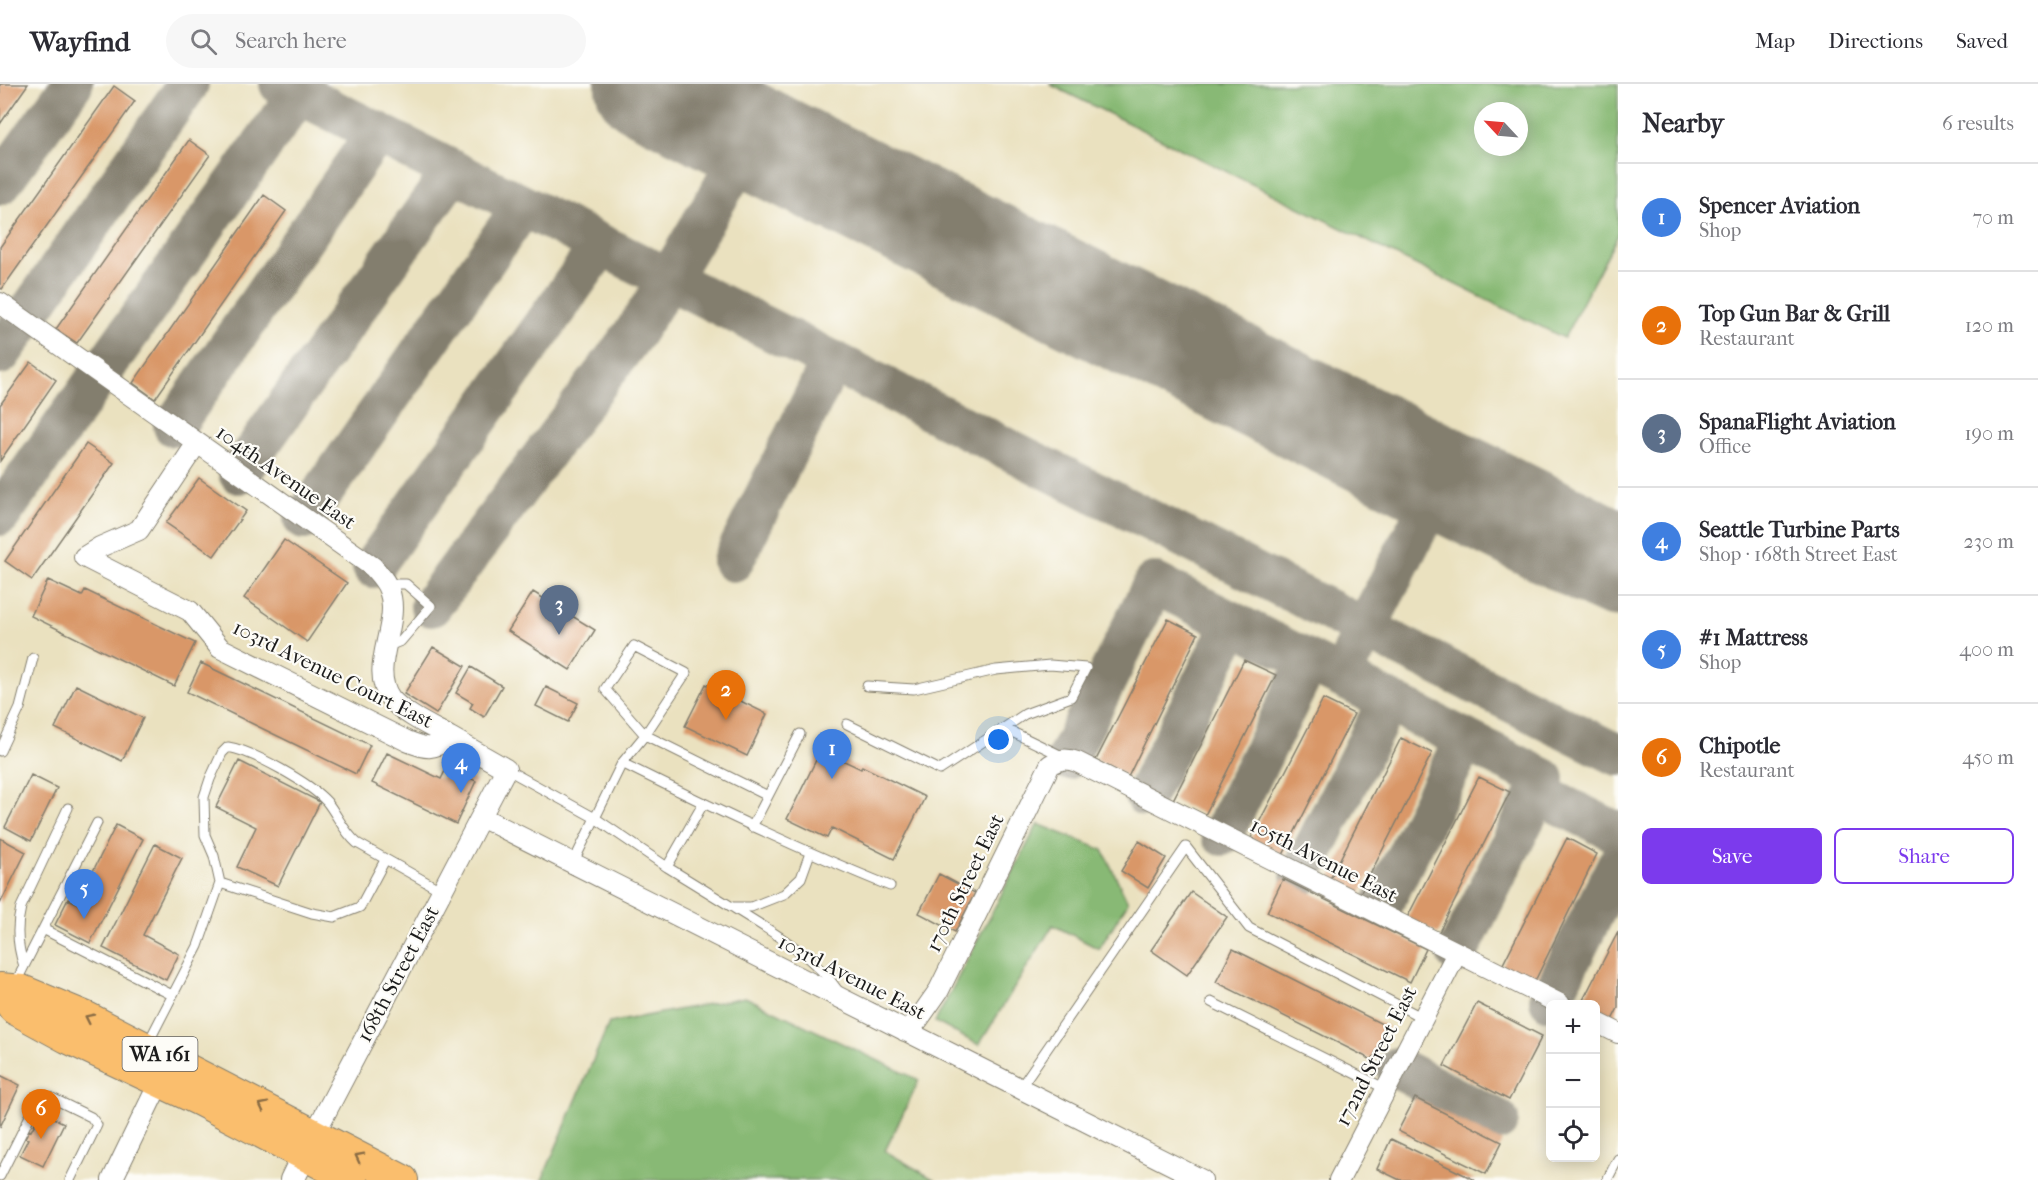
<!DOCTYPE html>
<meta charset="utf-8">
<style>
body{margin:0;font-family:"IM FELL French Canon",serif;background:#f7f7f7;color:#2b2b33}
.controls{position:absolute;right:18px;bottom:18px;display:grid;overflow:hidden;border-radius:9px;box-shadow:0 3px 15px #0003}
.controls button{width:54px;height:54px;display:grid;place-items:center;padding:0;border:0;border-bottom:2px solid #e1e1e2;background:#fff;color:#2b2b33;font:30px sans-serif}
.compass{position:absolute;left:1474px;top:18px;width:54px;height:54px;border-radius:50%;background:#fff;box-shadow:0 3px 15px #0003;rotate:296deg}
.you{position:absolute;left:999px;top:656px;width:21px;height:21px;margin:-15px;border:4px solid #fff;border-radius:50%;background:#1a73e8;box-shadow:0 0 0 9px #1a73e833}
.badge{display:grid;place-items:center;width:39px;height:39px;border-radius:50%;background:#7c3aed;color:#fff;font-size:20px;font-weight:700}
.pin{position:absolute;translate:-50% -50px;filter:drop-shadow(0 2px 3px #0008)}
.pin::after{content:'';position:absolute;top:32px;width:21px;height:18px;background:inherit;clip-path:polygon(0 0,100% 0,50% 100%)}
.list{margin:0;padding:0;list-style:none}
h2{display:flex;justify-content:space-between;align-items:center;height:78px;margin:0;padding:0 24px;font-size:26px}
h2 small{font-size:20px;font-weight:400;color:#7c7c81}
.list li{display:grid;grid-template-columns:39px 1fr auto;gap:18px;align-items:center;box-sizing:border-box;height:108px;padding:0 24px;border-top:2px solid #e1e1e2}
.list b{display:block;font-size:22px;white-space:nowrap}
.list p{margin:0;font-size:20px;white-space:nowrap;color:#7c7c81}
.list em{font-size:20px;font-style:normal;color:#7c7c81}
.actions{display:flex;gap:12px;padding:18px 24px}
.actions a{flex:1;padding:14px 0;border:2px solid #7c3aed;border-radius:9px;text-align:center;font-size:21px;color:#7c3aed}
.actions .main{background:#7c3aed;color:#fff}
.icon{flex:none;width:33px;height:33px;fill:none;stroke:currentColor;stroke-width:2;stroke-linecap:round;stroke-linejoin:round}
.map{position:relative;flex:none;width:1618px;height:1096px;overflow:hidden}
header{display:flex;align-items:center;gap:36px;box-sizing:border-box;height:84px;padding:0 30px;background:#fff;border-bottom:2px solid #e1e1e2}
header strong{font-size:28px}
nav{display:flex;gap:33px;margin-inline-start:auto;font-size:21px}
.search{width:420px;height:54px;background:#f7f7f7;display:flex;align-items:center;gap:15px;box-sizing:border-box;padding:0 21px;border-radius:33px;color:#7c7c81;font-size:22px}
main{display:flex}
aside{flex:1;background:#fff}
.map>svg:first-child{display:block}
.forest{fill:#88b974;stroke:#526a48;stroke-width:1.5;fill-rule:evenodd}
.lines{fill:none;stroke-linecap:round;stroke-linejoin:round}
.taxiway{stroke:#837e6e;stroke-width:42}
.runway{stroke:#837e6e;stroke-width:105}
.building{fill:#d99768}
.service-casing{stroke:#837e6e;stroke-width:11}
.minor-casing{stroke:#837e6e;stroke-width:22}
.tertiary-casing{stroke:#837e6e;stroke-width:26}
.primary-casing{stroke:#837e6e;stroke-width:32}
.service{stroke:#fff;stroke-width:9}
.minor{stroke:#fff;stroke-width:20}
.tertiary{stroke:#fff;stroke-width:24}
.primary{stroke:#fabe6d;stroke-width:30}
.oneway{stroke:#8b6d44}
.labels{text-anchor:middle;stroke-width:4.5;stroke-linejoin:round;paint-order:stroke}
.shield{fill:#fdfcf7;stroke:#605f5e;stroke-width:1.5}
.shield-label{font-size:20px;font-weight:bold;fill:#1c1c1c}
.street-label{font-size:21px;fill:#1c1c1c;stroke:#fdfcf7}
</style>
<header>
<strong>Wayfind</strong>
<div class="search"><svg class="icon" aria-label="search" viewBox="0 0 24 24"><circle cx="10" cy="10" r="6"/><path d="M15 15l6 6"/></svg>Search here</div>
<nav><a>Map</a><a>Directions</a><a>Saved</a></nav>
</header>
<main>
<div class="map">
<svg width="1618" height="1096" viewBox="0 0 1618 1096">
<rect width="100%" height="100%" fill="#fdfcf7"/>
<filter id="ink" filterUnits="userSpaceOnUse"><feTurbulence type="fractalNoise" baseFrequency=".0167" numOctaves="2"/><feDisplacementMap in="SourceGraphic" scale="12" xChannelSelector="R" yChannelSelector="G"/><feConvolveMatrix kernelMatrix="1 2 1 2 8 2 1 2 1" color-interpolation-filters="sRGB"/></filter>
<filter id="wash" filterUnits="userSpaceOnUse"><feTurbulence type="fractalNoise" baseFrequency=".008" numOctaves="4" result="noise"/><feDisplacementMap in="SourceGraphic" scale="24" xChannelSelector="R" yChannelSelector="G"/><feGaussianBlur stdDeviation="1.35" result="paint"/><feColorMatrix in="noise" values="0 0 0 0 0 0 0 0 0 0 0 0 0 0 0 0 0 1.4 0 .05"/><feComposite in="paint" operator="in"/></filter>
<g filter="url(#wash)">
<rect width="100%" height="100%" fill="#eae1bf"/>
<!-- forest -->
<path class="forest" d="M 1049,0 L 1618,0 L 1618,151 L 1564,254 ZM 1483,27 L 1519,27 L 1519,63 L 1483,63 Z
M 1038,740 L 1103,766 L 1128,818 L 1099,865 L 1053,841 L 979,961 L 935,938 Z
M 745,913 L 919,996 L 885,1067 L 935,1096 L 542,1096 L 609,939 Z"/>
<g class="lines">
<!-- taxiway -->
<path class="taxiway" d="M 280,0 L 1618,671
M 0,100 L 72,0
M 0,270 L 188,0
M 174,342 L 377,48
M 239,389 L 453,87
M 0,431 L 299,9
M 304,435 L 523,122
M 733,477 L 832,277
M 373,483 L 601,161
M 431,522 L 635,248 L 669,195 L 753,53
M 1353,569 L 1443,394
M 1067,675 L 1154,499 L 1544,695 L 1537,709 L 1618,749
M 1145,712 L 1233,539
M 1222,751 L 1309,577
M 1301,791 L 1388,617
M 1378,829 L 1465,655
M 1457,869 L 1537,709
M 1550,916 L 1618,780
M 1397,984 L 1498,1036"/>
<!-- runway -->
<path class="runway" d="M 647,0 L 1618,481"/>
</g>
<g id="blocks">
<!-- building -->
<path class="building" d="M 0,0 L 28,0 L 0,40 Z
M 114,2 L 135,17 L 2,205 L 0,204 L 0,163 Z
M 189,56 L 210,71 L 77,259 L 56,245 Z
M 264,111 L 286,127 L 155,315 L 133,299 Z
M 31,278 L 56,296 L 0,377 L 0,321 Z
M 86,360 L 114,379 L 32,496 L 5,477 Z
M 199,394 L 246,427 L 214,472 L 166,439 Z
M 284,456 L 347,499 L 307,558 L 244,514 Z
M 48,496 L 82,512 L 85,506 L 195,559 L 174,602 L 31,532 Z
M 533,508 L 595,546 L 570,586 L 508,547 Z
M 1168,535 L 1198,550 L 1128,693 L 1096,676 Z
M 433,563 L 465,582 L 436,630 L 404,610 Z
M 1244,576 L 1276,591 L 1205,731 L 1173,716 Z
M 201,579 L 370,661 L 356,690 L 187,608 Z
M 471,583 L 502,602 L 484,633 L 470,624 L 473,619 L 456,609 Z
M 706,600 L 767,630 L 747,672 L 685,642 Z
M 76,601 L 143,634 L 122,677 L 55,644 Z
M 546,603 L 578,619 L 568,638 L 536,622 Z
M 1323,615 L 1354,630 L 1283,771 L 1251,754 Z
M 1401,654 L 1432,669 L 1360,810 L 1330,795 Z
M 821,666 L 861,685 L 862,682 L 925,713 L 894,775 L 832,744 L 827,754 L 787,735 Z
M 387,669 L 441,695 L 447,683 L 476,697 L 456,740 L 372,699 Z
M 239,677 L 320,718 L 278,802 L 237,783 L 256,743 L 216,723 Z
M 31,691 L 57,704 L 31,757 L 5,743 Z
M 1479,693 L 1510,708 L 1438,850 L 1407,834 Z
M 116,741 L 143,755 L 90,859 L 55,841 L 68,815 L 77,819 Z
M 0,754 L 26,768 L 0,820 Z
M 1567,754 L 1597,770 L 1535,897 L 1502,882 Z
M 1139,757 L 1166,774 L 1148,804 L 1121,787 Z
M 155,760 L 182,774 L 143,851 L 179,870 L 166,896 L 103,864 Z
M 939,790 L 975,809 L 955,848 L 919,829 Z
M 1283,795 L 1426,865 L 1410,898 L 1267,828 Z
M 1191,808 L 1227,833 L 1187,891 L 1151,866 Z
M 1618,848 L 1618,924 L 1612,936 L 1596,928 L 1596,920 L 1581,920 Z
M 1233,865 L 1388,943 L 1372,976 L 1216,898 Z
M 1477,919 L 1542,952 L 1509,1016 L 1444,982 Z
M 0,991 L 20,1001 L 0,1043 Z
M 1415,1014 L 1502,1058 L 1486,1090 L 1398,1047 Z
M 41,1028 L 64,1039 L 43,1082 L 20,1071 L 28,1055 L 25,1054 L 29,1046 L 31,1047 Z
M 1391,1055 L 1475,1096 L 1400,1096 L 1377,1085 Z"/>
</g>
</g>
<g filter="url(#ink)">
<use href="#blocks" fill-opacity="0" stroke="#837e6e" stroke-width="1.5"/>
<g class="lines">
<!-- service casing -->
<g class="service-casing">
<path id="service" d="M 386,563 L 401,557 L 431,522 L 406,500 L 387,500
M 847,640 L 940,686 L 1025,630 L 1071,613 L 1086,584 L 1050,581 L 996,586 L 914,605 L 867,602
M 1004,644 L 1064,673
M 0,667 L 20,624 L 33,574
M 622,679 C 710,723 798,765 890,802
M 506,685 L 595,734 L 667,783 L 703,720
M 752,743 L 800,650
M 573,779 L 622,679 L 645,651 L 605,605 L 634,562 L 686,589 L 645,651 L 768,712
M 667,783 L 732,823 L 751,823 L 784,810 L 801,794 L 810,769
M 220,799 L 312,829 L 334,833 L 360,823 L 385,776
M 734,824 C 772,848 813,870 839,908
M 43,845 L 172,911
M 24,882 C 17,862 16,843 21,823 L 68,724
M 15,900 L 97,739
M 1211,918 L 1386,1005
M 147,961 L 198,862 L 220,799 L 214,772 L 205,751 L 204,713 L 210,695 L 222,669 L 228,663 C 253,667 310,699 327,718 C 338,732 343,747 357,759 L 442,807
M 1020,1004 L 1186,763 L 1249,844 L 1423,934
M 0,1092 L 34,1024 C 38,1018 42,1014 50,1013 L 91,1033 L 97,1041 L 70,1096
M 1607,1096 L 1618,1075"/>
</g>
<!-- minor casing -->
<g class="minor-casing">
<path id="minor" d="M 0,219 L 373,483 C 379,490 386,497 389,506 C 402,540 367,584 391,615 C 404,630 432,643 450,653
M 197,359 L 139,446 L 100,463 L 84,473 L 190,527 L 220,564 L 407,657 C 426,665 433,667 450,653 L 506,685 L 315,1049
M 481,733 L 1202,1096
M 1596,938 L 1618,949
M 905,947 L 918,936 L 939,906 L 1050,681 C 1060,675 1066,674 1077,678 L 1560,920
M 112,1096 L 160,997
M 1339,1096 L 1457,869"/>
</g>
<!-- tertiary casing -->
<g class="tertiary-casing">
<path id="tertiary" d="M 292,1096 L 312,1055"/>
</g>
<!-- primary casing -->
<g class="primary-casing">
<path id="primary" d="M 0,904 L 22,906 L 87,933 L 403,1096
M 0,906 L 14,925 L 67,954 L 200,1017 L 352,1096"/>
</g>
<!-- service -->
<use href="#service" class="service"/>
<!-- minor -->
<use href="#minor" class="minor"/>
<!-- tertiary -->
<use href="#tertiary" class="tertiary"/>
<!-- primary -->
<use href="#primary" class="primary"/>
</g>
<!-- one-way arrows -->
<defs><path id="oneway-chevron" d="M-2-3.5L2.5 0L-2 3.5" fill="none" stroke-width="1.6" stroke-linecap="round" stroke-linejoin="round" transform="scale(1.5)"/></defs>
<g class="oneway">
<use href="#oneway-chevron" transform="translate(89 934) rotate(-154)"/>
<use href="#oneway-chevron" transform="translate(263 1022) rotate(-153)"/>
<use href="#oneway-chevron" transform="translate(359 1073) rotate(-153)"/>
</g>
</g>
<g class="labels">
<!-- shield labels -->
<rect class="shield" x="122.5" y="953" width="75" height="34" rx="4.5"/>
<g class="shield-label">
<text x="160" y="977">WA 161</text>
</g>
<!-- street labels -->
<g class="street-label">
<text transform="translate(286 393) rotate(35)" y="7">104th Avenue East</text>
<text transform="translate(333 590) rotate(26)" y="7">103rd Avenue Court East</text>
<text transform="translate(1324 776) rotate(27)" y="7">105th Avenue East</text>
<text transform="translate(965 799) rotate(-64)" y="7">170th Street East</text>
<text transform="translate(398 890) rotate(-62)" y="7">168th Street East</text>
<text transform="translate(852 893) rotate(27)" y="7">103rd Avenue East</text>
<text transform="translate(1376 972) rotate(-63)" y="7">172nd Street East</text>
</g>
</g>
</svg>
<div class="controls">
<button>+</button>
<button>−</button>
<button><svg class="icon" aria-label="locate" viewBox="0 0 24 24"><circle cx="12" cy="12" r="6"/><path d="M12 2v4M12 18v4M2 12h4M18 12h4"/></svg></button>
</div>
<svg class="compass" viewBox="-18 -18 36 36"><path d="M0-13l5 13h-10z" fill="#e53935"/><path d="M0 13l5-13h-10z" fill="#7c7c81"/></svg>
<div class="you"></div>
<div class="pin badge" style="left:832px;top:695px;background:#3f7fe0">1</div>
<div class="pin badge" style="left:726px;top:636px;background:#e8710a">2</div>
<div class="pin badge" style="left:559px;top:551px;background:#5c6f8a">3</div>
<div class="pin badge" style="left:461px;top:709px;background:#3f7fe0">4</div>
<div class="pin badge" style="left:84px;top:835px;background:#3f7fe0">5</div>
<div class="pin badge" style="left:41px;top:1055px;background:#e8710a">6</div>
</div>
<aside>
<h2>Nearby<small>6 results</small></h2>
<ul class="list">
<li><span class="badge" style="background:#3f7fe0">1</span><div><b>Spencer Aviation</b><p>Shop</p></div><em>70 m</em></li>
<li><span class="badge" style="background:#e8710a">2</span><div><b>Top Gun Bar &amp; Grill</b><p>Restaurant</p></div><em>120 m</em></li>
<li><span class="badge" style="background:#5c6f8a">3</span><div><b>SpanaFlight Aviation</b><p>Office</p></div><em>190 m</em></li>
<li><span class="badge" style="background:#3f7fe0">4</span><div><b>Seattle Turbine Parts</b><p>Shop · 168th Street East</p></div><em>230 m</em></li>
<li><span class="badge" style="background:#3f7fe0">5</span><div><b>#1 Mattress</b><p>Shop</p></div><em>400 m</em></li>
<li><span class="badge" style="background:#e8710a">6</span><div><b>Chipotle</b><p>Restaurant</p></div><em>450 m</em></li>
</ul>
<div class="actions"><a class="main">Save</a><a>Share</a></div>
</aside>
</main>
